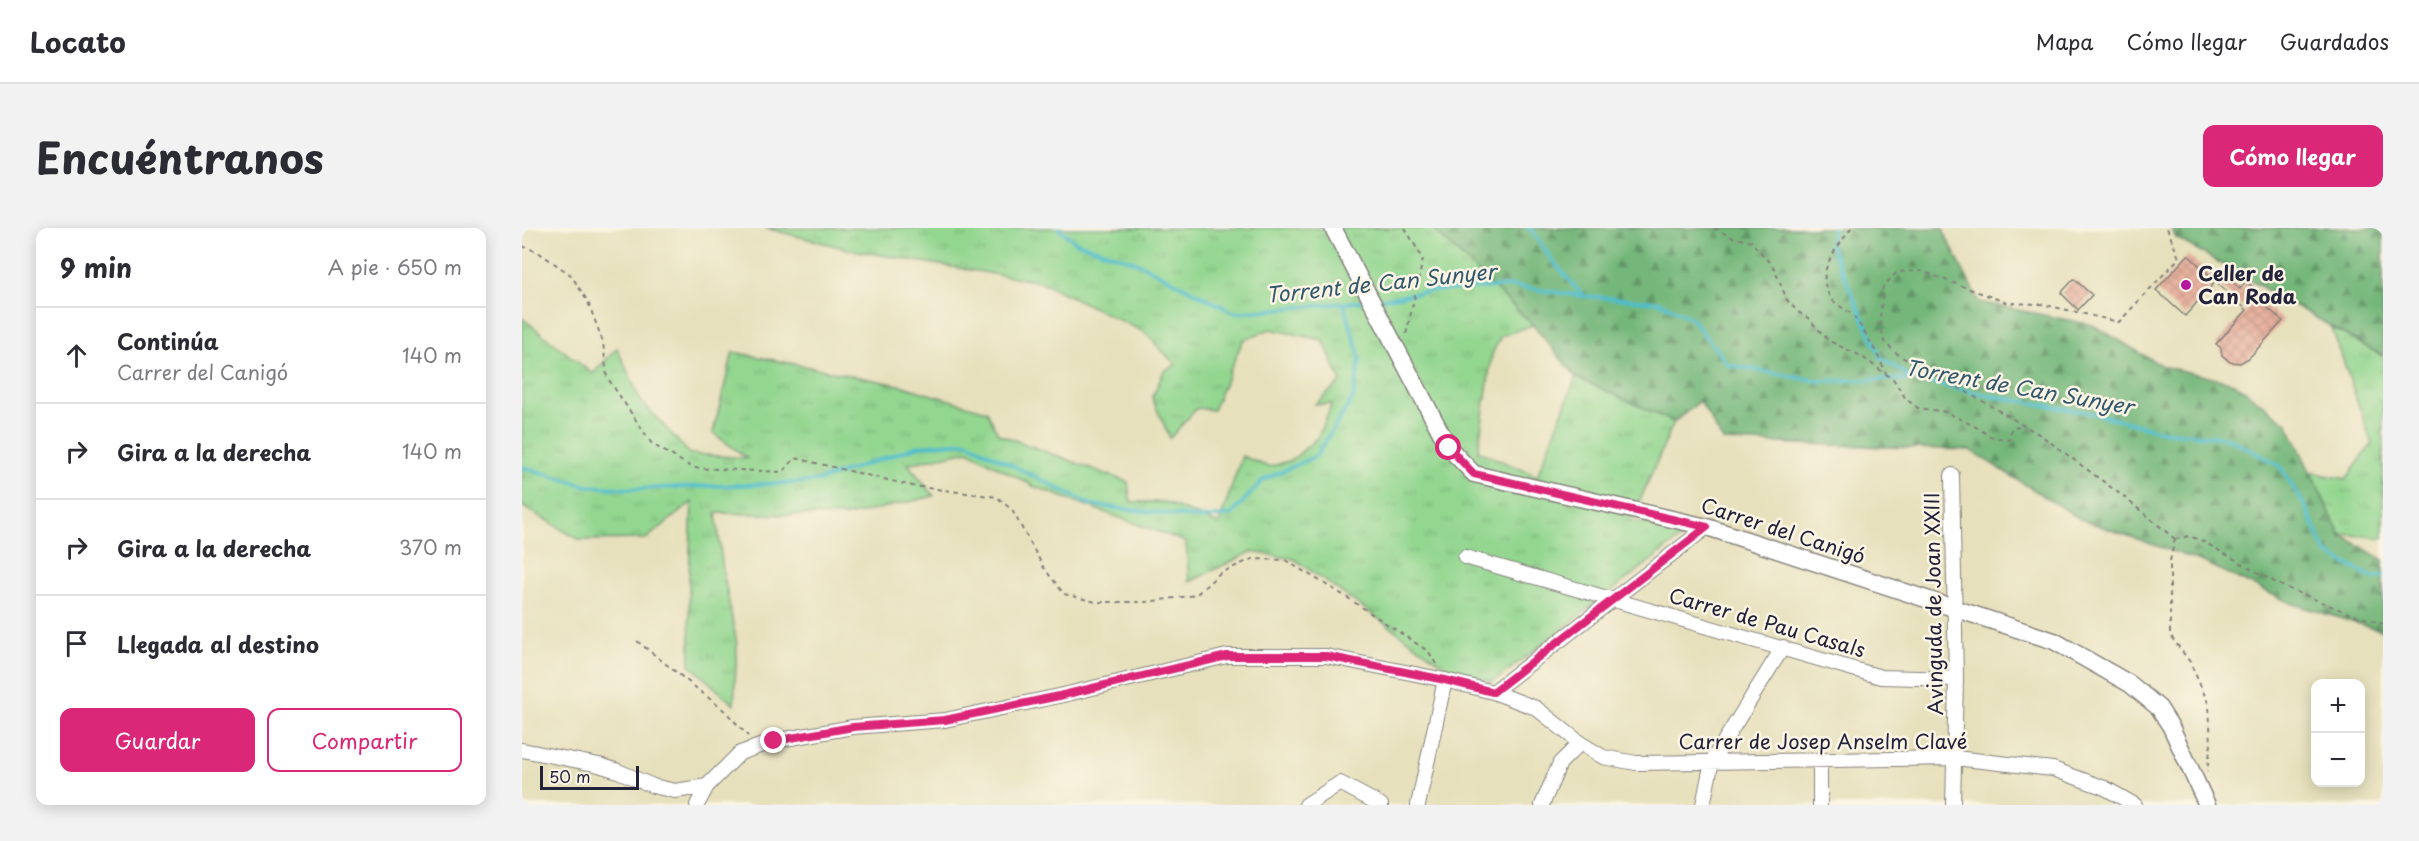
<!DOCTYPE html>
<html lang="es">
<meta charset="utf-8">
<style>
body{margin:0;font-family:"Playpen Sans",sans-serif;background:#f2f2f3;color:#2b2b33}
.controls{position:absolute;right:18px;bottom:18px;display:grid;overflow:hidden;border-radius:12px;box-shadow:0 3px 15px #0003}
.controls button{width:54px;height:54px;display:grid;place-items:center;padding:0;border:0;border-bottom:2px solid #e1e1e2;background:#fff;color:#2b2b33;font:30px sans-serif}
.scale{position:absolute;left:18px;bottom:15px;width:99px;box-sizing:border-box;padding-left:6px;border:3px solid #22223b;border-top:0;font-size:16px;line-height:21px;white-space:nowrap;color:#22223b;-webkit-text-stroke:4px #fcf5e5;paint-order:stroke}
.stop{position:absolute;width:18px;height:18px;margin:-14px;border:4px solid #db2777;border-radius:50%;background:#fff}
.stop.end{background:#db2777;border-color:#fff;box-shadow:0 2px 6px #0008}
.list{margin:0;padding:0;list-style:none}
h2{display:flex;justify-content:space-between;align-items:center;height:78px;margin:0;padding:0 24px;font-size:26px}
h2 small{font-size:20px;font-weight:400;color:#7c7c81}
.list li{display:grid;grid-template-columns:39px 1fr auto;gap:18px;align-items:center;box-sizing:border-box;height:96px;padding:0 24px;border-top:2px solid #e1e1e2}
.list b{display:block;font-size:22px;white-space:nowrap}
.list p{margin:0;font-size:20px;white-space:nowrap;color:#7c7c81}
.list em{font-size:20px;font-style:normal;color:#7c7c81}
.actions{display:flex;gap:12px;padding:18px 24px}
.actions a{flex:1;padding:14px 0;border:2px solid #db2777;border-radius:12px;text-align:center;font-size:21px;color:#db2777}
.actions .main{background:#db2777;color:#fff}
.icon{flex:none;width:33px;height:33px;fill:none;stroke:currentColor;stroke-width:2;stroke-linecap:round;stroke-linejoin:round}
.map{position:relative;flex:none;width:1861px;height:577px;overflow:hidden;border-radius:12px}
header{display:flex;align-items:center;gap:36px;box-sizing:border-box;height:84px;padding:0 30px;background:#fff;border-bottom:2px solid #e1e1e2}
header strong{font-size:28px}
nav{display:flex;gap:33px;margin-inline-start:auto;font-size:21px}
.intro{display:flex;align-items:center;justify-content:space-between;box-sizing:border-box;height:144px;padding:0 36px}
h1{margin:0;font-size:42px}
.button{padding:15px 27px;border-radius:12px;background:#db2777;color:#fff;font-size:21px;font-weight:700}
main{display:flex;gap:36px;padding:0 36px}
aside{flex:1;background:#fff;border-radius:12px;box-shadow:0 3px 15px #0003}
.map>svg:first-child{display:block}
.grass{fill:url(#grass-tufts);stroke:#5a7c65;stroke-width:1.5}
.forest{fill:url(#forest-firs);stroke:#4c6c5a;stroke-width:1.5}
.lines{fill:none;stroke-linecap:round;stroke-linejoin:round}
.stream{stroke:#50bdca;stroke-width:4}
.building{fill:url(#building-cross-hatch)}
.minor-casing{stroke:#84817c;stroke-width:16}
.tertiary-casing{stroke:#84817c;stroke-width:19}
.path{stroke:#84817c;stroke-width:2;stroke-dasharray:4.5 4.5;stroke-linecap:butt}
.minor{stroke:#fff;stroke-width:14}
.tertiary{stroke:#fff;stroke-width:16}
.route{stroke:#db2777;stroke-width:8}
.poi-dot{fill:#b5179e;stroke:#fcf5e5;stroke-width:2}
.labels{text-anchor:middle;stroke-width:5;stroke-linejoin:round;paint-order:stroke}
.poi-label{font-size:20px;font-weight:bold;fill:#22223b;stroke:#fcf5e5;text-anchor:start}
.street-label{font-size:20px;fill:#22223b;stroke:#fcf5e5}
.water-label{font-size:21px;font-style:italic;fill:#32586d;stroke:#fcf5e5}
</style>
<header>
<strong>Locato</strong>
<nav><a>Mapa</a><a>Cómo llegar</a><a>Guardados</a></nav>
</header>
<div class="intro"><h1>Encuéntranos</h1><a class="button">Cómo llegar</a></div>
<main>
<aside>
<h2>9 min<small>A pie · 650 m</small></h2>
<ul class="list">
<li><svg class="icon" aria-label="ahead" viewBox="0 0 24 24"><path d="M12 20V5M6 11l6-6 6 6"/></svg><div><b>Continúa</b><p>Carrer del Canigó</p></div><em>140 m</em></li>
<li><svg class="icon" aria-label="right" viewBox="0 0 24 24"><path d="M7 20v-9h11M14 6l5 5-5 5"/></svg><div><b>Gira a la derecha</b></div><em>140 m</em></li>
<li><svg class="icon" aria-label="right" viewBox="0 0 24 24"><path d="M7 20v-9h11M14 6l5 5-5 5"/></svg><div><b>Gira a la derecha</b></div><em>370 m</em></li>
<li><svg class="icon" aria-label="arrive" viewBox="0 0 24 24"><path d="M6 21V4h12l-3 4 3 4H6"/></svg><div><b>Llegada al destino</b></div></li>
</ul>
<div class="actions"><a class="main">Guardar</a><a>Compartir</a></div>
</aside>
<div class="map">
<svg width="1861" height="577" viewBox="0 0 1861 577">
<defs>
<pattern id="grass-tufts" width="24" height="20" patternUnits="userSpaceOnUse" patternTransform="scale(1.5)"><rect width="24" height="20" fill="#92d68f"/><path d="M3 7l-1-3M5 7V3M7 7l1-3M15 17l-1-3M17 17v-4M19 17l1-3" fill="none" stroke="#7eb77c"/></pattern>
<pattern id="forest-firs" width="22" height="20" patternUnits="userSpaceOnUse" patternTransform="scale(1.5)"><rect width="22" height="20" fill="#75b77a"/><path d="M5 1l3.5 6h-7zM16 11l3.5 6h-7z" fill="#609465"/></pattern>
<pattern id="building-cross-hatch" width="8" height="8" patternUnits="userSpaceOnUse" patternTransform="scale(1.5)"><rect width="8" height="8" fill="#e7af9c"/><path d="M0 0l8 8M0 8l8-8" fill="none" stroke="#c69687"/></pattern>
</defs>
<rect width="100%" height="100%" fill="#fcf5e5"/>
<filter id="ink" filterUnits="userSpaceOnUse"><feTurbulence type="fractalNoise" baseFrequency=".0167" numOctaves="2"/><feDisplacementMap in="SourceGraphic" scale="12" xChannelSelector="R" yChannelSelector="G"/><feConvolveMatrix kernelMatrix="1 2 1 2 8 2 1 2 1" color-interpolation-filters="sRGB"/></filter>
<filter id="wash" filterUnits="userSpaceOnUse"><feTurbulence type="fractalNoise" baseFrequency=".008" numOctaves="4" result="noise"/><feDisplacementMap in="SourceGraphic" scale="24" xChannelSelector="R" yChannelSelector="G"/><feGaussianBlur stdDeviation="1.35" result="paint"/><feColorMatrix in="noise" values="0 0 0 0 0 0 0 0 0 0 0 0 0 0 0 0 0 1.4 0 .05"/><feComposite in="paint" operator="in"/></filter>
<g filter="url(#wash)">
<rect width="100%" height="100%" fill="#e6e0bc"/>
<!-- grass -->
<path class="grass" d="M 243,0 L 910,0 L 1011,97 L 979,108 L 970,126 L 956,223 L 1015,248 L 1054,149 L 1152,194 L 1109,293 L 1166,304 L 971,454 L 925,439 L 772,331 L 729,324 L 667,354 L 664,314 L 513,259 L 446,223 L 386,236 L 412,268 L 325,288 L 194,285 L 201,343 L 215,416 L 212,477 L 168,437 L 167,350 L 170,274 L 124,311 L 58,312 L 0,278 L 0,90 L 71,146 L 95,120 L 119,173 L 168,226 L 225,230 L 191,205 L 211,124 L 377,157 L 465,183 L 476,206 L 606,254 L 609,274 L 643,274 L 697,296 L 720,228 L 747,239 L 770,232 L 796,209 L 810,176 L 793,176 L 819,154 L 801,112 L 748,101 L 721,112 L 691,182 L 675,180 L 648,210 L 630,170 L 642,143 L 654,137 L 622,104 L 519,54 L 330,22 Z
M 1810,100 L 1861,128 L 1861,310 L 1818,306 L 1788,244 L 1824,251 L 1850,216 Z"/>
<!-- forest -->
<path class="forest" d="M 910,0 L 1420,0 L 1457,74 L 1571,97 L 1640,138 L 1712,155 L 1765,195 L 1818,306 L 1861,332 L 1861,403 L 1768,375 L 1681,334 L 1558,291 L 1448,222 L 1201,213 L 1178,173 L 1152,194 L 1054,149 L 1011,97 Z
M 1649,0 L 1861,0 L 1861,128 L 1654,10 Z"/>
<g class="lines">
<!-- stream -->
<path class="stream" d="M 536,0 L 555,15 L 614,34 L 713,85 L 844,73
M 1005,0 L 1009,1 L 1030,32 L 1061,68
M 1311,0 L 1308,17 L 1359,130 L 1391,151
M 854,72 L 908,63 L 990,58 L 1061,68 L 1138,74 L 1170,91 L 1206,137 L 1296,153 L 1392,151 L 1469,168 L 1574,186 L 1639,203 L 1706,210 L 1758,238 L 1785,282 L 1804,325 L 1851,350 L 1861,348
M 0,239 L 65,258 L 109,261 L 271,255 L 296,253 L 397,218 L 444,214 L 569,277 L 678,290 L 709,287 L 741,252 L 794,228 L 831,170 L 838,131 L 822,76"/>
</g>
<g id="blocks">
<!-- building -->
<path class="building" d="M 1666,27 L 1694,53 L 1663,88 L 1634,62 Z
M 1704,48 L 1718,61 L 1724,53 L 1736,64 L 1732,68 L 1761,93 L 1727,130 L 1718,135 L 1708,134 L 1700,127 L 1699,120 L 1694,116 L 1725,82 L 1696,56 Z
M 1552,51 L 1570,67 L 1556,82 L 1539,65 Z"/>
</g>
</g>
<g filter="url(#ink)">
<use href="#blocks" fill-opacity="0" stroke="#84817c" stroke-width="1.5"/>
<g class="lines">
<!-- minor casing -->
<g class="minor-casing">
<path id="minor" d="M 1430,247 L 1434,451 L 1431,577
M 943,329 L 1359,449 L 1434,451
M 971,464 L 1185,299
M 0,522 L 77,537 L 96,543 L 131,558 L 153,563 L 185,558 L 218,525 L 252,513 L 331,499 L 423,492 L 537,468 L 705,428 L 804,428 L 923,452 L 971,464 L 1014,480 L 1058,515 L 1081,529 L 1114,535 L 1433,530 L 1531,541 L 1583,560 L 1613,577
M 1298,531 L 1298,577
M 175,577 L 185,558
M 784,577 L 818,555 L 859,577
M 896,577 L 923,452
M 1020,577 L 1038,535 L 1058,515
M 1181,577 L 1190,533 L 1261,419"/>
</g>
<!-- tertiary casing -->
<g class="tertiary-casing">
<path id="tertiary" d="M 811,0 L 927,220 L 952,246 L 1185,299 L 1532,413 L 1608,456 L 1637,480 L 1649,499 L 1685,577"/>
</g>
<!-- path -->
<path class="path" d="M 883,0 L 901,31 L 884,107
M 1192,0 L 1212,10 L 1229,13 L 1252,40 L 1265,72 L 1276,84 L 1286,90 L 1307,113 L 1339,128 L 1372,152 L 1384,171 L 1396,180 L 1424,184 L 1458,201 L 1467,208 L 1487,212 L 1490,200 L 1502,198
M 1329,0 C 1315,21 1291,44 1309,70 C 1314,78 1325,81 1331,88 C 1345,105 1355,126 1364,145
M 1645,0 L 1657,30 L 1597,94 L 1519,76 L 1486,75 L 1399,43 L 1375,44 L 1361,59 L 1358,91 L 1362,114 L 1378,128 L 1457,171 L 1520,208 L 1602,269 L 1653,311
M 0,18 L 16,24 L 49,47 L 66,74 L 81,114 L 85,149 L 130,216 L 171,240 L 261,244 L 273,230 L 391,258 L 475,269 L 490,282 L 522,340 L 542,366 L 574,374 L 625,374 L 674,367 L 698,345 L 730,331 L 763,332 L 823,368 L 907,424 L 914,436
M 1653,311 L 1648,333 L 1648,407 L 1668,434 L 1687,477 L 1689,516 L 1685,543
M 1653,311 L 1668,308 L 1682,314 L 1758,357 L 1826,385 L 1861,396
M 115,413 L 203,483 L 226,508"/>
<!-- minor -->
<use href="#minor" class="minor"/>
<!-- tertiary -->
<use href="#tertiary" class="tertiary"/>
</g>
</g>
<g class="lines" filter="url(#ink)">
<!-- route -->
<path class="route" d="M 252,513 L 331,499 L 423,492 L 537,468 L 705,428 L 804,428 L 923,452 L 971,464 L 1185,299 L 952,246 L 927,220"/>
</g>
<!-- markers -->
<circle class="poi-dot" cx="1664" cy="57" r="6"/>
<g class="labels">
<!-- poi labels -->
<g class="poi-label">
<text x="1676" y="53">Celler de<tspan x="1676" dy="23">Can Roda</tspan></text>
</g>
<!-- street labels -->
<g class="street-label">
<text transform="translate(1261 303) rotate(18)" y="7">Carrer del Canigó</text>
<text transform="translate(1412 376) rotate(-91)" y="7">Avinguda de Joan XXIII</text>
<text transform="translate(1245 395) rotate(16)" y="7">Carrer de Pau Casals</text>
<text x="1301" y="521">Carrer de Josep Anselm Clavé</text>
</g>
<!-- water labels -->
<g class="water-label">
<text transform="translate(859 56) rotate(-6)" y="7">Torrent de Can Sunyer</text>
<text transform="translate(1497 160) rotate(10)" y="7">Torrent de Can Sunyer</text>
</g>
</g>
</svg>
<div class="controls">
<button>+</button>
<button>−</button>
</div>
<div class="scale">50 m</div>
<div class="stop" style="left:927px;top:220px"></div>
<div class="stop end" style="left:252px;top:513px"></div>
</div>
</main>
